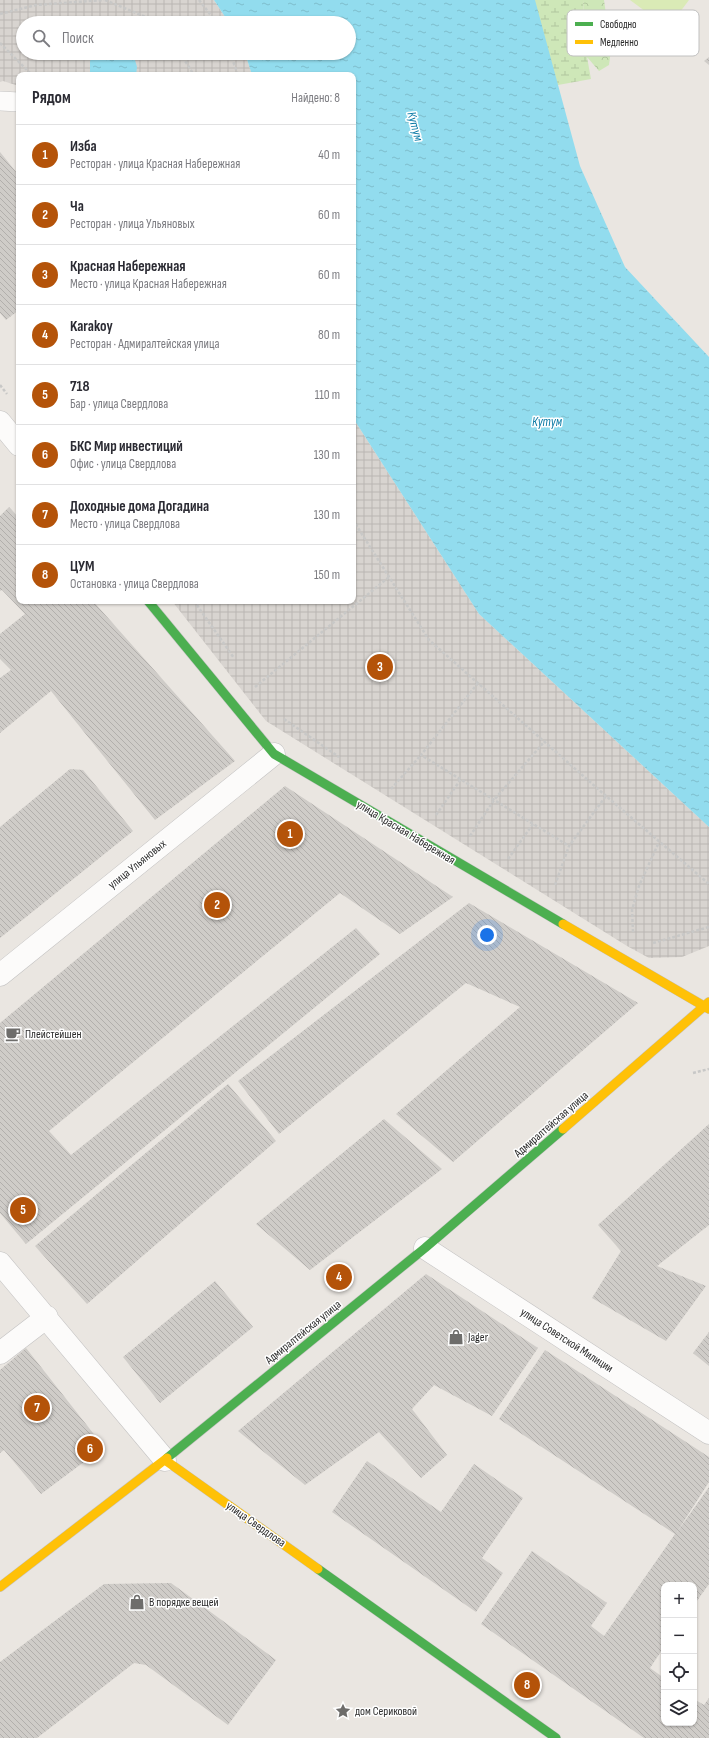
<!DOCTYPE html>
<html lang="ru">
<meta charset="utf-8">
<style>
body{margin:0;font-family:"Sofia Sans Condensed",sans-serif;background:#f2f2f3;color:#2b2b33}
.controls{position:absolute;right:12px;bottom:12px;display:grid;overflow:hidden;border-radius:8px;box-shadow:0 1px 3px #0004}
.controls button{width:36px;height:36px;display:grid;place-items:center;padding:0;border:0;border-bottom:1px solid #e1e1e2;background:#fff;color:#2b2b33;font:20px sans-serif}
.you{position:absolute;left:487px;top:935px;width:14px;height:14px;margin:-10px;border:3px solid #fff;border-radius:50%;background:#1a73e8;box-shadow:0 0 0 6px #1a73e833}
.badge{display:grid;place-items:center;width:26px;height:26px;border-radius:50%;background:#b45309;color:#fff;font-size:13px;font-weight:700}
.pin{position:absolute;translate:-50% -50%;border:2px solid #fff;box-shadow:0 1px 4px #0006}
.list{margin:0;padding:0;list-style:none}
h2{display:flex;justify-content:space-between;align-items:center;height:52px;margin:0;padding:0 16px;font-size:17px}
h2 small{font-size:13px;font-weight:400;color:#7c7c81}
.list li{display:grid;grid-template-columns:26px 1fr auto;gap:12px;align-items:center;box-sizing:border-box;height:60px;padding:0 16px;border-top:1px solid #e1e1e2}
.list b{display:block;font-size:15px;white-space:nowrap}
.list p{margin:0;font-size:13px;white-space:nowrap;color:#7c7c81}
.list em{font-size:13px;font-style:normal;color:#7c7c81}
.icon{flex:none;width:22px;height:22px;fill:none;stroke:currentColor;stroke-width:2;stroke-linecap:round;stroke-linejoin:round}
.map{position:relative;flex:none;width:709px;height:1738px;overflow:hidden}
.search{position:absolute;background:#fff;box-shadow:0 1px 3px #0004;left:16px;top:16px;width:340px;height:44px;display:flex;align-items:center;gap:10px;box-sizing:border-box;padding:0 14px;border-radius:22px;color:#7c7c81;font-size:15px}
.panel{position:absolute;background:#fff;box-shadow:0 1px 3px #0004;left:16px;top:72px;width:340px;height:532px;border-radius:8px}
.map>svg:first-child{display:block}
.wetland{fill:url(#wetland-marsh)}
.park{fill:url(#park-crowns)}
.pitch{fill:#daeab6}
.plaza{fill:url(#plaza-grid)}
.water{fill:url(#water-ripples)}
.building{fill:url(#building-back-hatch)}
.lines{fill:none;stroke-linecap:round;stroke-linejoin:round}
.lane-casing{stroke:#c3c2c2;stroke-width:20}
.street-casing{stroke:#c3c2c2;stroke-width:23}
.fast-casing{stroke:#c3c2c2;stroke-width:10}
.slow-casing{stroke:#c3c2c2;stroke-width:10}
.path{stroke:#c8c8c7;stroke-width:2.5;stroke-dasharray:3 2;stroke-linecap:butt}
.lane{stroke:#fcfbfa;stroke-width:19}
.street{stroke:#fcfbfa;stroke-width:22}
.fast{stroke:#4caf50;stroke-width:9}
.slow{stroke:#ffc107;stroke-width:9}
.labels{text-anchor:middle;stroke-width:3;stroke-linejoin:round;paint-order:stroke}
.street-label{font-size:12px;fill:#2c2c2c;stroke:#fff}
.poi-label{font-size:12px;fill:#2c2c2c;stroke:#fff;text-anchor:start}
.water-label{font-size:13px;font-style:italic;fill:#0778a4;stroke:#fff}
.key{fill:#fff;stroke:#c0c0c0;stroke-width:1}
.key-label{font-size:11px;fill:#2c2c2c}
</style>
<div class="map">
<svg width="709" height="1738" viewBox="0 0 709 1738">
<defs>
<pattern id="wetland-marsh" width="20" height="14" patternUnits="userSpaceOnUse"><rect width="20" height="14" fill="#cee7b8"/><path d="M1 5h8M5 5V1M11 12h8M15 12V8" fill="none" stroke="#b1c69e"/></pattern>
<pattern id="park-crowns" width="20" height="18" patternUnits="userSpaceOnUse"><rect width="20" height="18" fill="#cee7b8"/><path d="M2 6a3 3 0 1 1 6 0M12 15a3 3 0 1 1 6 0" fill="none" stroke="#b1c69e"/></pattern>
<pattern id="plaza-grid" width="8" height="8" patternUnits="userSpaceOnUse"><rect width="8" height="8" fill="#d8d4d0"/><path d="M0 4h8M4 0v8" fill="none" stroke="#bab6b3"/></pattern>
<pattern id="water-ripples" width="26" height="14" patternUnits="userSpaceOnUse"><rect width="26" height="14" fill="#92dcee"/><path d="M2 4q2-2 4 0t4 0M15 11q2-2 4 0t4 0" fill="none" stroke="#7ebdcc"/></pattern>
<pattern id="building-back-hatch" width="6" height="6" patternUnits="userSpaceOnUse"><rect width="6" height="6" fill="#cfccc8"/><path d="M-1 5l2 2M0 0l6 6M5-1l2 2" fill="none" stroke="#b2afac"/></pattern>
</defs>
<rect width="100%" height="100%" fill="#eae6e1"/>
<!-- wetland -->
<path class="wetland" d="M 455,0 L 583,0 L 587,57 L 591,79 L 558,85 Z"/>
<!-- park -->
<path class="park" d="M 583,0 L 604,0 L 611,50 L 609,65 L 599,71 L 587,57 Z"/>
<!-- pitch -->
<path class="pitch" d="M 630,0 L 689,0 L 668,28 Z"/>
<!-- plaza -->
<path class="plaza" d="M 0,0 L 214,0 L 229,23 L 23,23 L 23,53 L 245,53 L 252,75 L 19,75 L 19,86 L 3,81 L 0,82 Z
M 353,418 L 479,614 L 709,827 L 709,946 L 682,957 L 649,958 L 627,946 L 266,721 L 172,601 L 353,601 Z"/>
<!-- water -->
<path class="water" d="M 214,0 L 535,0 L 580,166 L 625,267 L 709,357 L 709,827 L 479,614 L 353,418 L 353,75 L 252,75 L 245,53 L 349,53 L 349,23 L 229,23 Z
M 94,53 L 133,53 L 137,67 L 136,75 L 90,75 L 90,61 Z"/>
<!-- building -->
<path class="building" d="M 709,57 L 709,65 L 704,61 Z
M 0,152 L 17,173 L 19,171 L 19,310 L 6,320 L 0,313 Z
M 9,507 L 19,518 L 19,601 L 93,601 L 235,761 L 155,820 L 51,691 L 0,733 L 0,678 L 11,670 L 0,659 L 0,634 L 25,614 L 2,590 L 0,591 L 0,516 Z
M 70,769 L 83,770 L 133,831 L 0,938 L 0,827 Z
M 285,786 L 453,897 L 400,934 L 340,893 L 49,1131 L 71,1155 L 356,928 L 380,954 L 26,1244 L 0,1213 L 0,1023 Z
M 469,903 L 638,1003 L 453,1162 L 396,1114 L 520,1007 L 466,983 L 279,1134 L 238,1081 Z
M 228,1084 L 276,1141 L 87,1304 L 35,1246 Z
M 384,1119 L 442,1169 L 310,1270 L 256,1224 Z
M 709,1124 L 709,1225 L 657,1266 L 706,1286 L 666,1341 L 592,1298 L 621,1251 L 598,1225 Z
M 426,1274 L 538,1348 L 492,1416 L 434,1385 L 412,1409 L 447,1455 L 421,1478 L 379,1432 L 305,1485 L 238,1431 Z
M 215,1281 L 253,1327 L 160,1403 L 123,1357 Z
M 709,1332 L 709,1366 L 693,1353 Z
M 26,1348 L 104,1447 L 41,1494 L 4,1450 L 0,1453 L 0,1370 Z
M 545,1350 L 709,1457 L 709,1482 L 677,1532 L 709,1487 L 709,1584 L 694,1605 L 694,1585 L 664,1585 L 664,1647 L 650,1668 L 664,1678 L 664,1723 L 694,1723 L 694,1699 L 704,1705 L 709,1698 L 709,1738 L 644,1738 L 481,1624 L 532,1551 L 607,1603 L 591,1626 L 604,1636 L 675,1534 L 499,1419 Z
M 367,1461 L 441,1512 L 474,1464 L 523,1498 L 482,1558 L 503,1573 L 476,1612 L 332,1512 Z
M 171,1583 L 276,1660 L 228,1725 L 146,1665 L 134,1663 L 37,1738 L 0,1738 L 0,1662 L 104,1584 Z"/>
<g class="lines">
<!-- lane casing -->
<g class="lane-casing">
<path id="lane" d="M 0,101 L 19,102"/>
</g>
<!-- street casing -->
<g class="street-casing">
<path id="street" d="M 0,422 L 19,445
M 0,975 L 274,754
M 425,1248 L 709,1433
M 0,1263 L 165,1460
M 0,1353 L 47,1317"/>
</g>
<!-- fast casing -->
<g class="fast-casing">
<path id="fast" d="M 148,601 L 274,754 L 563,924
M 167,1458 L 425,1248 L 563,1129
M 318,1569 L 556,1738"/>
</g>
<!-- slow casing -->
<g class="slow-casing">
<path id="slow" d="M 563,924 L 709,1009
M 563,1129 L 709,1002
M 165,1460 L 318,1569
M 0,1587 L 167,1458"/>
</g>
<!-- path -->
<path class="path" d="M 105,0 L 160,23
M 199,0 L 217,23
M 0,14 L 36,5 L 104,0
M 0,43 L 32,75
M 180,53 L 194,75
M 230,53 L 238,75
M 0,385 L 7,394
M 353,520 L 429,640 L 606,796 L 709,884
M 194,601 L 234,658
M 478,683 L 421,755 L 569,846
M 255,687 L 389,577
M 284,719 L 339,757
M 391,789 L 421,755
M 436,815 L 461,779
M 470,836 L 494,800 L 544,742
M 508,859 L 533,824
M 555,885 L 569,846 L 606,796
M 633,932 L 632,910 L 639,886 L 659,842
M 653,943 L 709,927
M 693,1073 L 709,1069"/>
<!-- lane -->
<use href="#lane" class="lane"/>
<!-- street -->
<use href="#street" class="street"/>
<!-- fast -->
<use href="#fast" class="fast"/>
<!-- slow -->
<use href="#slow" class="slow"/>
</g>
<!-- icons -->
<defs>
<g id="cafe-bare" transform="scale(1.2)"><path d="M-5.5-4.5H6V0H3Q3 3.5 0 3.5H-2.5Q-5.5 3.5-5.5 0ZM3-3.2v2h1.7v-2ZM-6 4.5H4V6H-6Z" fill="#6e6d6b" stroke="#fff" stroke-width="2.5" paint-order="stroke"/></g>
<g id="shop-bare" transform="scale(1.2)"><path d="M-5-2.5h2.3a2.7 3.5 0 0 1 5.4 0H5L5.5 6h-11ZM-1.5-2.5h3a1.5 2.3 0 0 0-3 0Z" fill="#6e6d6b" stroke="#fff" stroke-width="2.5" paint-order="stroke"/></g>
<g id="sight-bare" transform="scale(1.2)"><path d="M0-6L1.8-2.2L6-1.7L2.9 1.2L3.7 5.4L0 3.3L-3.7 5.4L-2.9 1.2L-6-1.7L-1.8-2.2Z" fill="#6e6d6b" stroke="#fff" stroke-width="2.5" paint-order="stroke"/></g>
</defs>
<g fill-rule="evenodd">
<use href="#cafe-bare" x="13" y="1034"/>
<use href="#shop-bare" x="456" y="1337"/>
<use href="#shop-bare" x="137" y="1602"/>
<use href="#sight-bare" x="343" y="1711"/>
</g>
<g class="labels">
<!-- street labels -->
<g class="street-label">
<text transform="translate(406 832) rotate(31)" y="4">улица Красная Набережная</text>
<text transform="translate(137 864) rotate(-39)" y="4">улица Ульяновых</text>
<text transform="translate(551 1124) rotate(-41)" y="4">Адмиралтейская улица</text>
<text transform="translate(303 1332) rotate(-39)" y="4">Адмиралтейская улица</text>
<text transform="translate(567 1340) rotate(33)" y="4">улица Советской Милиции</text>
<text transform="translate(256 1524) rotate(35)" y="4">улица Свердлова</text>
</g>
<!-- poi labels -->
<g class="poi-label">
<text x="25" y="1038">Плейстейшен</text>
<text x="468" y="1341">Jager</text>
<text x="149" y="1606">В порядке вещей</text>
<text x="355" y="1715">дом Сериковой</text>
</g>
<!-- water labels -->
<g class="water-label">
<text transform="translate(416 126) rotate(75)" y="5">Кутум</text>
<text x="547" y="426">Кутум</text>
</g>
</g>
<!-- legend -->
<rect x="567" y="10" width="132" height="46" rx="6" class="key"/>
<rect x="575" y="22" width="18" height="4" fill="#4caf50"/>
<rect x="575" y="40" width="18" height="4" fill="#ffc107"/>
<g class="key-label">
<text x="600" y="28">Свободно</text>
<text x="600" y="46">Медленно</text>
</g>
</svg>
<div class="controls">
<button>+</button>
<button>−</button>
<button><svg class="icon" aria-label="locate" viewBox="0 0 24 24"><circle cx="12" cy="12" r="6"/><path d="M12 2v4M12 18v4M2 12h4M18 12h4"/></svg></button>
<button><svg class="icon" aria-label="layers" viewBox="0 0 24 24"><path d="M12 4l9 5-9 5-9-5zM3 14l9 5 9-5"/></svg></button>
</div>
<div class="you"></div>
<div class="pin badge" style="left:290px;top:834px">1</div>
<div class="pin badge" style="left:217px;top:905px">2</div>
<div class="pin badge" style="left:380px;top:667px">3</div>
<div class="pin badge" style="left:339px;top:1277px">4</div>
<div class="pin badge" style="left:23px;top:1210px">5</div>
<div class="pin badge" style="left:90px;top:1449px">6</div>
<div class="pin badge" style="left:37px;top:1408px">7</div>
<div class="pin badge" style="left:527px;top:1685px">8</div>
<div class="search"><svg class="icon" aria-label="search" viewBox="0 0 24 24"><circle cx="10" cy="10" r="6"/><path d="M15 15l6 6"/></svg>Поиск</div>
<section class="panel">
<h2>Рядом<small>Найдено: 8</small></h2>
<ul class="list">
<li><span class="badge">1</span><div><b>Изба</b><p>Ресторан · улица Красная Набережная</p></div><em>40 m</em></li>
<li><span class="badge">2</span><div><b>Ча</b><p>Ресторан · улица Ульяновых</p></div><em>60 m</em></li>
<li><span class="badge">3</span><div><b>Красная Набережная</b><p>Место · улица Красная Набережная</p></div><em>60 m</em></li>
<li><span class="badge">4</span><div><b>Karakoy</b><p>Ресторан · Адмиралтейская улица</p></div><em>80 m</em></li>
<li><span class="badge">5</span><div><b>718</b><p>Бар · улица Свердлова</p></div><em>110 m</em></li>
<li><span class="badge">6</span><div><b>БКС Мир инвестиций</b><p>Офис · улица Свердлова</p></div><em>130 m</em></li>
<li><span class="badge">7</span><div><b>Доходные дома Догадина</b><p>Место · улица Свердлова</p></div><em>130 m</em></li>
<li><span class="badge">8</span><div><b>ЦУМ</b><p>Остановка · улица Свердлова</p></div><em>150 m</em></li>
</ul>
</section>
</div>
